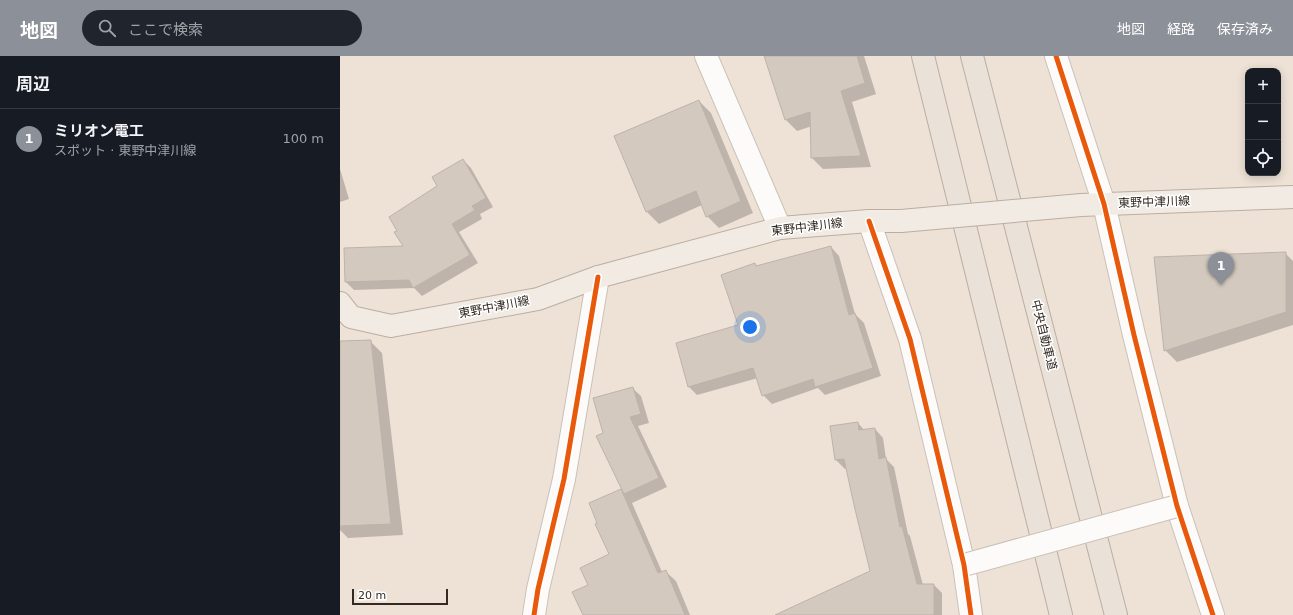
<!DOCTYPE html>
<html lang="ja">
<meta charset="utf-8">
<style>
body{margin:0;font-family:"DejaVu Sans","Noto Sans JP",sans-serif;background:#20242c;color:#f1f3f6}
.controls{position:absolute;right:12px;top:12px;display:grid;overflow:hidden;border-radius:8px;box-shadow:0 2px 10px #0003}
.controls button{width:36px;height:36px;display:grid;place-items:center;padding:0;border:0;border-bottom:1px solid #363941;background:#171b24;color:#f1f3f6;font:20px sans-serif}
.scale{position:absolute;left:12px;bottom:10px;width:96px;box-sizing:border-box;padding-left:4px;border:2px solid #332a22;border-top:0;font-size:11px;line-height:14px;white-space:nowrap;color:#332a22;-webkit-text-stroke:3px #fff;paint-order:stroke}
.you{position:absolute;left:410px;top:271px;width:14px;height:14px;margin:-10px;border:3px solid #fff;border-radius:50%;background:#1a73e8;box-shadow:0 0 0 6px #1a73e833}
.badge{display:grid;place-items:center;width:26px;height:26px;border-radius:50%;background:#8c9099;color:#fff;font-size:13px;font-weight:700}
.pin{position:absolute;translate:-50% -33px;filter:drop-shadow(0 1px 2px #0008)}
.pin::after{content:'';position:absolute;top:21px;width:14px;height:12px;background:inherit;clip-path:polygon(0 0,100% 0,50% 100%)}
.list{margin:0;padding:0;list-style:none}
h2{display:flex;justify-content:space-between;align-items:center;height:52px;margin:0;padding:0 16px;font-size:17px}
h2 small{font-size:13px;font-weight:400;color:#9ea1a6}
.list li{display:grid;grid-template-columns:26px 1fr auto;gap:12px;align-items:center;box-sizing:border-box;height:60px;padding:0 16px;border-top:1px solid #363941}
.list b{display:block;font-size:15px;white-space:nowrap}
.list p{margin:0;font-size:13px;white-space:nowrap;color:#9ea1a6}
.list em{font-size:13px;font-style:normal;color:#9ea1a6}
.icon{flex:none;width:22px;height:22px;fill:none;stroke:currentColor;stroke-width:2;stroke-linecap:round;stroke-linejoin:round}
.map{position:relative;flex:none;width:953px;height:559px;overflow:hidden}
header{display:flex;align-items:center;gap:24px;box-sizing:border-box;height:56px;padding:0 20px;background:#8c9099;color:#fff}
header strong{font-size:19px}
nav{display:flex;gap:22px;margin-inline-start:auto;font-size:14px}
.search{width:280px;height:36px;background:#20242c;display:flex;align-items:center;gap:10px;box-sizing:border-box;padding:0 14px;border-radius:22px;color:#9ea1a6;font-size:15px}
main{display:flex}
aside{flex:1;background:#171b24}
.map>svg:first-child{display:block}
.shadow{fill:#0003}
.building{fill:#d3c9bf;stroke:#bcb3aa}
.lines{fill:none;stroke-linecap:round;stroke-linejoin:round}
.minor-casing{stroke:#cac1b7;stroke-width:24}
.major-casing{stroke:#bbaea1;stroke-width:24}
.highway-casing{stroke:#bbaea1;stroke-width:24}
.minor{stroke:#fcfbf9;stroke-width:22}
.major{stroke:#f1ebe4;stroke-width:22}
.highway{stroke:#eae1d9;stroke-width:22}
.minor-bridge-casing{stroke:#cac1b7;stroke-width:24;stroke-linecap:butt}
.major-bridge-casing{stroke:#bbaea1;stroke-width:24;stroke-linecap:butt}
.minor-bridge{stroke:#fcfbf9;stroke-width:22}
.major-bridge{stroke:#f1ebe4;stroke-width:22}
.cycleway-casing{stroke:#fff;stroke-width:8}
.cycleway{stroke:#e8590c;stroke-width:5}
.labels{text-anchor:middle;stroke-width:3;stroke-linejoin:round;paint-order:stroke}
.street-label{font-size:12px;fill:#332a22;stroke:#fff}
</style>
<header>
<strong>地図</strong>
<div class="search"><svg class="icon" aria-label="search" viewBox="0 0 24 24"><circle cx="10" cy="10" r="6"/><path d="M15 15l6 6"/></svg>ここで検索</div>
<nav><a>地図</a><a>経路</a><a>保存済み</a></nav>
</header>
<main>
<aside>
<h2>周辺<small></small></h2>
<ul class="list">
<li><span class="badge">1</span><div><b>ミリオン電工</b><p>スポット · 東野中津川線</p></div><em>100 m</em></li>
</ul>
</aside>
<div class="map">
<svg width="953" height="559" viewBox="0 0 953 559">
<rect width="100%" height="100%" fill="#eee2d6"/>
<!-- shadow -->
<path class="shadow" d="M 425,0 L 524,0 L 536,38 L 512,46 L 531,111 L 483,113 L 472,102 L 472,70 L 457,75 L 446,64 Z
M 359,45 L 371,57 L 413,157 L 379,172 L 367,160 L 362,149 L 319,168 L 307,156 Z
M 123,104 L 131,112 L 153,151 L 140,158 L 142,163 L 119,176 L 138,207 L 82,240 L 74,232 L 14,234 L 6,226 L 5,193 L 64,191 L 58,175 Z
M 0,113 L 9,143 L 0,146 Z
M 491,191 L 499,200 L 515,258 L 524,267 L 541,320 L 485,339 L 478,332 L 432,348 L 423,339 L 418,322 L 357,339 L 349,331 L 399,269 L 415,209 L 417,210 Z
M 945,197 L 953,205 L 953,269 L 837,306 L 825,294 Z
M 30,285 L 42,297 L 63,479 L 8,482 L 0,474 L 0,376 Z
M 292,332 L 301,340 L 309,367 L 298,370 L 327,431 L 292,447 L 322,516 L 325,515 L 336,525 L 350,559 L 244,559 L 249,529 L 270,498 L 281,434 L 284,437 L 264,377 Z
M 518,367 L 525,375 L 535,373 L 543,382 L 546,403 L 554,411 L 568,478 L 570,480 L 583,529 L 594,529 L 602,537 L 602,559 L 473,559 L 531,515 L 507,412 L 505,413 L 496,404 L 492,371 Z"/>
<!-- building -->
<path class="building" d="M 424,0 L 517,0 L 525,27 L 501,35 L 521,100 L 471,102 L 470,56 L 445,64 Z
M 359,44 L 401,145 L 366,161 L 356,135 L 306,156 L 274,80 Z
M 123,103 L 146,142 L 132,150 L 135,154 L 112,168 L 130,199 L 73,232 L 69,224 L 5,226 L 4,192 L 63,190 L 54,176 L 57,175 L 49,161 L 97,130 L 92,121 Z
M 491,190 L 509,259 L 515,257 L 533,312 L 475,331 L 473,323 L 422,340 L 413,312 L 348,331 L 336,287 L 398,269 L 381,219 L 415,207 L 416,210 Z
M 946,196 L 946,256 L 824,295 L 814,201 Z
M 31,284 L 51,468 L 0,470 L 0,285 Z
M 293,331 L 301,358 L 290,361 L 319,422 L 284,438 L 256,380 L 263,377 L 253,342 Z
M 518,366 L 519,374 L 535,372 L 539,403 L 546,401 L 560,471 L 562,470 L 577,528 L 594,528 L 594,559 L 435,559 L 530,515 L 514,449 L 504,403 L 495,404 L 490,370 Z
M 281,433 L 318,517 L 326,514 L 345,559 L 243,559 L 232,536 L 248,529 L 240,512 L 269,498 L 255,468 L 257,467 L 249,447 Z"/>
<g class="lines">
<!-- minor casing -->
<g class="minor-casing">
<path id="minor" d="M 366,0 L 440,172
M 716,0 L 764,148 L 794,279 L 837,450 L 873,559
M 529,165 L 570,283 L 624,509 L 631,559
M 194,559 L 198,533 L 224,423 L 258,221"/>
</g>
<!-- major casing -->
<g class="major-casing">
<path id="major" d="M 741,149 L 953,141
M 0,247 L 11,261 L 51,270 L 198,243 L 258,221 L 440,172 L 529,165 L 561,165"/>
</g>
<!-- highway casing -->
<g class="highway-casing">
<path id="highway" d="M 583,0 L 721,559
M 632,0 L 776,559"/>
</g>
<!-- minor -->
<use href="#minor" class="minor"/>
<!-- major -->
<use href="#major" class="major"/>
<!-- highway -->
<use href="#highway" class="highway"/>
<!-- minor-bridge casing -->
<g class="minor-bridge-casing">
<path id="minor-bridge" d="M 624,509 L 837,450"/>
</g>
<!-- major-bridge casing -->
<g class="major-bridge-casing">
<path id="major-bridge" d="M 561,165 L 741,149"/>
</g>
<!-- minor-bridge -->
<use href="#minor-bridge" class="minor-bridge"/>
<!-- major-bridge -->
<use href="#major-bridge" class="major-bridge"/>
<!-- cycleway casing -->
<g class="cycleway-casing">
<path id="cycleway" d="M 716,0 L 764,148 L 794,279 L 837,450 L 873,559
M 529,165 L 570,283 L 624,509 L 631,559
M 194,559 L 198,533 L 224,423 L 258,221"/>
</g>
<!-- cycleway -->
<use href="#cycleway" class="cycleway"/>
</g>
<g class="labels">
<!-- street labels -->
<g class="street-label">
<text transform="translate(814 146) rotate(-2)" y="4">東野中津川線</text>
<text transform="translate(467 171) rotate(-7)" y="4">東野中津川線</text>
<text transform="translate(154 251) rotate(-11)" y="4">東野中津川線</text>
<text transform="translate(704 279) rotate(76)" y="4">中央自動車道</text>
</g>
</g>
</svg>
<div class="controls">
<button>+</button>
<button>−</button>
<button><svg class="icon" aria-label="locate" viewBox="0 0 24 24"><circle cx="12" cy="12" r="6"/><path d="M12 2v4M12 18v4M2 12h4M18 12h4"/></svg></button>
</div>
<div class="scale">20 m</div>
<div class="you"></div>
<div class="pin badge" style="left:881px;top:229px">1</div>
</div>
</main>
